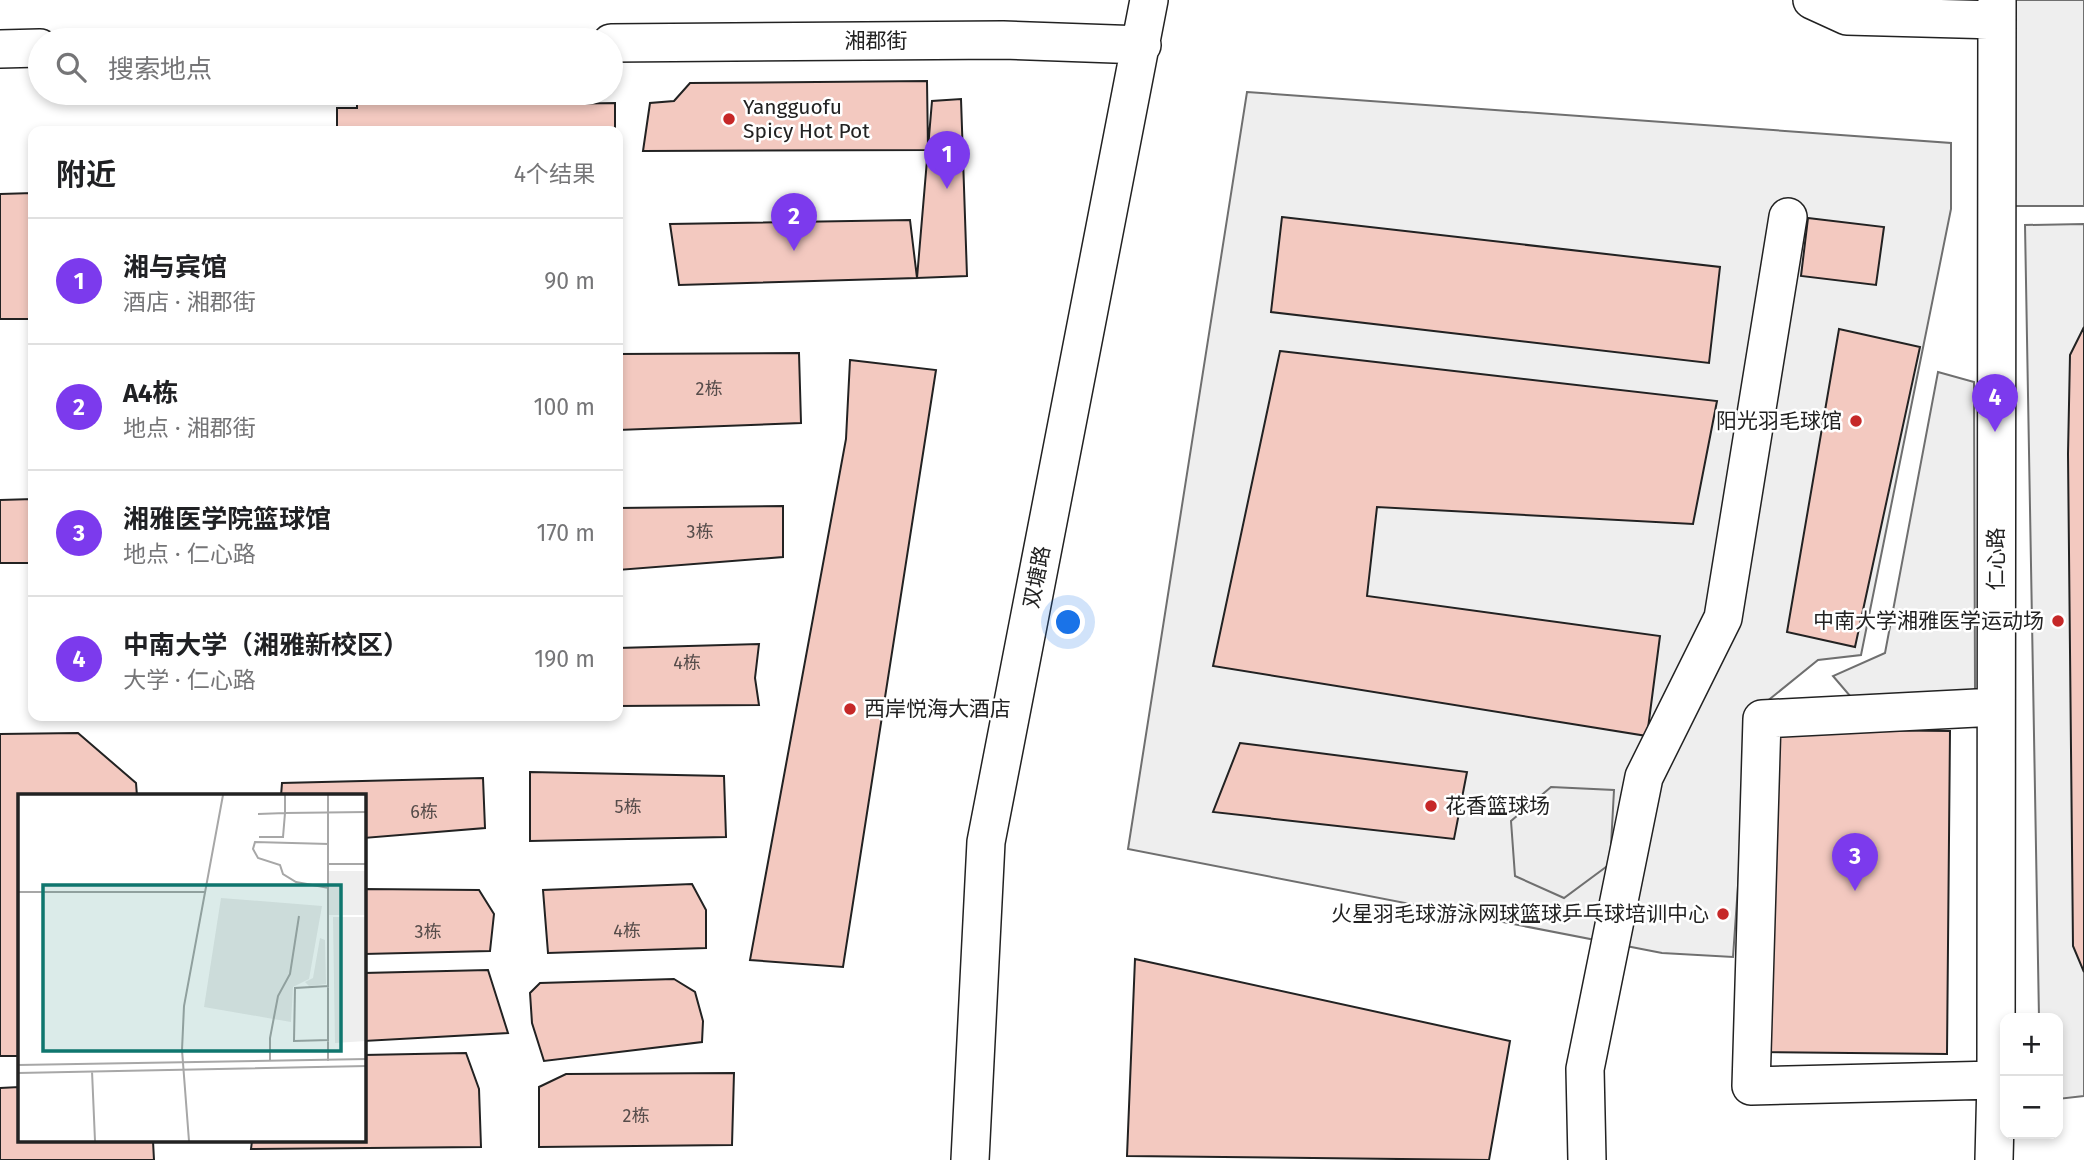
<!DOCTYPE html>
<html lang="zh">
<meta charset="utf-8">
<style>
body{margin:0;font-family:"Fira Sans","Noto Sans SC",sans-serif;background:#f2f2f2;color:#202124}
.controls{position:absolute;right:21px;bottom:21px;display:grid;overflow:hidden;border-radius:14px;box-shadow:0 4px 10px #0003}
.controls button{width:63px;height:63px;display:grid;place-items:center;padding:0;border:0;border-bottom:2px solid #e0e0e0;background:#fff;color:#202124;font:35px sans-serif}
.you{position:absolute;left:1069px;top:623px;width:24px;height:24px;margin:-18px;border:5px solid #fff;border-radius:50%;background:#1a73e8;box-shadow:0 0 0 10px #1a73e833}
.badge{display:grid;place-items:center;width:46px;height:46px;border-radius:50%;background:#7c3aed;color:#fff;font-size:23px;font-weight:700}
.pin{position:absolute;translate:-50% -58px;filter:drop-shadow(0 2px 4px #0008)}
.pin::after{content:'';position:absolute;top:37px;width:24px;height:21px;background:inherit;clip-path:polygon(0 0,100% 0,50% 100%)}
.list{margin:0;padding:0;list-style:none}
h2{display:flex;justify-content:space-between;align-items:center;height:91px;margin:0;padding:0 28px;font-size:30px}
h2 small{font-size:23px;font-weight:400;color:#757577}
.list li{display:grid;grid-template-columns:46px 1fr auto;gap:21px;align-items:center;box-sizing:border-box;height:126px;padding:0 28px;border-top:2px solid #e0e0e0}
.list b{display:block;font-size:26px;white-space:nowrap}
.list p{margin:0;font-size:23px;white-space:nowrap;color:#757577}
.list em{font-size:23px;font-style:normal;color:#757577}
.icon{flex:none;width:38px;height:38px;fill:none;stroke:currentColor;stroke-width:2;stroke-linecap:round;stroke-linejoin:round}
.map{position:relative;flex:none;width:2084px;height:1160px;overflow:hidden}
.search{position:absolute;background:#fff;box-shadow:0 4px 10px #0003;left:28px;top:28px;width:595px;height:77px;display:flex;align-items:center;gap:18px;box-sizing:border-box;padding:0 24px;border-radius:38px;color:#757577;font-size:26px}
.panel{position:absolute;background:#fff;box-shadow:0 4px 10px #0003;left:28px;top:126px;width:595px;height:595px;border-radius:14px}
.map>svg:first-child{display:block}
.green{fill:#eee;stroke:#6f6f6f;stroke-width:2}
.parking{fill:#ededed;stroke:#6f6f6f;stroke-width:2}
.building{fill:#f3c9c0;stroke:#222;stroke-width:2}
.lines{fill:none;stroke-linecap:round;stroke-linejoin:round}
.minor-casing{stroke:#222;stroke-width:40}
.minor{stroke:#fff;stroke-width:37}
.poi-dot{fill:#c62828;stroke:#fff;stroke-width:2.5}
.labels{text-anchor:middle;stroke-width:5;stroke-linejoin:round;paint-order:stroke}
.number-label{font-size:18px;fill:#564c4a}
.street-label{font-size:21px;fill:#222;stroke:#fff}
.poi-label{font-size:21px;fill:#222;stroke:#fff;text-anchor:start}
.inset-road{fill:none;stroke:#a7a7a7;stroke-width:2}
.view{fill:#0f766e;fill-opacity:0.15;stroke:#0f766e;stroke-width:3.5}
.inset-edge{fill:none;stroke:#222;stroke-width:3.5}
</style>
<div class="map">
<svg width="2084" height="1160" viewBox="0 0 2084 1160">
<rect width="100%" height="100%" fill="#fff"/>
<!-- green -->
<path class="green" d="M 1998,0 L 2084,0 L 2084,206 L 1998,206 Z
M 1247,92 L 1951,143 L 1951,209 L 1861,655 L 1818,660 L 1750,715 L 1733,957 L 1662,953 L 1128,849 Z
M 2084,224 L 2084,1096 L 2058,1099 L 2058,1018 L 2039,1018 L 2025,225 Z
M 1938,372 L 1974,382 L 1975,692 L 1856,703 L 1833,676 L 1885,653 Z"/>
<!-- parking -->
<path class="parking" d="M 1551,787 L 1614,790 L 1610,864 L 1564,898 L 1515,876 L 1511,821 Z"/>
<!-- building -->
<path class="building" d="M 927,81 L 928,150 L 643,151 L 650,103 L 674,101 L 690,83 Z
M 357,93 L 557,93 L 557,104 L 615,103 L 615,131 L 337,131 L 337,108 L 357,108 Z
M 961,99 L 967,276 L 917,278 L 932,101 Z
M 33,193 L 33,319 L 0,319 L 0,194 Z
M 1282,217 L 1720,267 L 1709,363 L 1271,312 Z
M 1808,218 L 1884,227 L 1876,285 L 1801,276 Z
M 910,220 L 917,278 L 679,285 L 670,224 Z
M 2084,327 L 2084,972 L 2073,946 L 2068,454 L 2070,355 Z
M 1839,329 L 1920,347 L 1855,647 L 1787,632 Z
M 1280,351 L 1717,401 L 1693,524 L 1377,507 L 1367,596 L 1660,636 L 1647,736 L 1213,666 Z
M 799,353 L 801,423 L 618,430 L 618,354 Z
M 850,360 L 936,370 L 843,967 L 750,960 L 846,439 Z
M 33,499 L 33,563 L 0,563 L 0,500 Z
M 783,506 L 783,557 L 618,570 L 618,508 Z
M 759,644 L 755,678 L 759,705 L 618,706 L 618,648 Z
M 1765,729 L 1950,731 L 1947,1054 L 1758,1052 Z
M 78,733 L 136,783 L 137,796 L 19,796 L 19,1056 L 0,1056 L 0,734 Z
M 1240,743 L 1467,772 L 1454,839 L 1213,812 Z
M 530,772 L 724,776 L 726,837 L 530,841 Z
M 483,778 L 485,828 L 364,838 L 364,796 L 281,796 L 282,783 Z
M 692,884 L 706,910 L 706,948 L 548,953 L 543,890 Z
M 364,889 L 479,890 L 494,914 L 490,951 L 364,954 Z
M 1135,959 L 1510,1041 L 1489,1160 L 1127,1156 Z
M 488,970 L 508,1033 L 364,1041 L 364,973 Z
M 674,979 L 695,992 L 703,1021 L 702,1042 L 544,1061 L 532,1023 L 530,993 L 540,983 Z
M 466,1053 L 479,1089 L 481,1147 L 251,1149 L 252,1141 L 364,1141 L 364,1055 Z
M 734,1073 L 732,1145 L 539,1147 L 539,1087 L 566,1074 Z
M 19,1087 L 19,1141 L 153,1141 L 154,1160 L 0,1160 L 0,1088 Z"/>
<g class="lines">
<!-- minor casing -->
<g class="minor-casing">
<path id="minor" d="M 1812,0 L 1847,16 L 1997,20
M 611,43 L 1003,40 L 1142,45
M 0,49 L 40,48
M 1996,707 L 1762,719 L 1751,1086 L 1996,1080
M 970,1160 L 986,842 L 1149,0
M 1587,1160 L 1585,1069 L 1644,777 L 1723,618 L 1788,217
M 1994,1160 L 1996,1080 L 1997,0"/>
</g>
<!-- minor -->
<use href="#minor" class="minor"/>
</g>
<!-- markers -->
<g class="poi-dot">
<circle cx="729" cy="119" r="7"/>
<circle cx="1856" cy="421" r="7"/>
<circle cx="2058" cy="621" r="7"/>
<circle cx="850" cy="709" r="7"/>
<circle cx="1431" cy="806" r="7"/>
<circle cx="1723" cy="914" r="7"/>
</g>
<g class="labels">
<!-- number labels -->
<g class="number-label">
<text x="709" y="395">2栋</text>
<text x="700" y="538">3栋</text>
<text x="687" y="669">4栋</text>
<text x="628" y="813">5栋</text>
<text x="424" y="818">6栋</text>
<text x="627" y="937">4栋</text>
<text x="428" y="938">3栋</text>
<text x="636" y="1122">2栋</text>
</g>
<!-- street labels -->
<g class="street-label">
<text x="876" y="48">湘郡街</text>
<text transform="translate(1996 559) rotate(-90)" y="7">仁心路</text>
<text transform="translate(1037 577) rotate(-79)" y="7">双塘路</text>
</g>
<!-- poi labels -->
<g class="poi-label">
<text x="743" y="114">Yangguofu<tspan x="743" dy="24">Spicy Hot Pot</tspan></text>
<text x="1842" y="428" text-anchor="end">阳光羽毛球馆</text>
<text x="2044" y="628" text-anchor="end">中南大学湘雅医学运动场</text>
<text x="864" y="716">西岸悦海大酒店</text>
<text x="1445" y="813">花香篮球场</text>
<text x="1709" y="921" text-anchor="end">火星羽毛球游泳网球篮球乒乓球培训中心</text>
</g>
</g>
<!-- overview -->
<g transform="translate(18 794)">
<rect width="348" height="348" fill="#fff"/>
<path d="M 311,77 L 348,77 L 348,121 L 311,121 ZM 203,104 L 304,112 L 291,185 L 275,193 L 273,228 L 186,213 ZM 315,123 L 348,123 L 348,247 L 317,249 ZM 302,144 L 307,146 L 308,190 L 291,192 L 287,188 L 295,184 Z" fill="#eee"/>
<path class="inset-road" d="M 267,1 L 267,19 L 349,18M 240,20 L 267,19 L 265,43 L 241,43M 311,50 L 237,48 L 235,55 L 240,64 L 262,71 L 265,80 L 278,88 L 311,94M 311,70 L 349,70M 0,98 L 188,98M 311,192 L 277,194 L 276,247 L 311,246M 252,267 L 252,244 L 260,202 L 272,180 L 281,122M 310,267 L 310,1M 0,271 L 349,265M 74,277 L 77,347M 0,279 L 349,272M 171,347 L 164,256 L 166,212 L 205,1"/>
<path class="view" d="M 25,91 L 323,91 L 323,257 L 25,257 Z"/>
<rect width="348" height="348" class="inset-edge"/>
</g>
</svg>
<div class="controls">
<button>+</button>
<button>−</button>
</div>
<div class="you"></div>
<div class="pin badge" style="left:947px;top:189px">1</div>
<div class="pin badge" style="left:794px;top:251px">2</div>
<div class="pin badge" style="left:1855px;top:891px">3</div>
<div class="pin badge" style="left:1995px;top:432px">4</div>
<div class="search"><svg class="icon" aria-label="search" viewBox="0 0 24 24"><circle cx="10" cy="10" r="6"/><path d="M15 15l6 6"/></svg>搜索地点</div>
<section class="panel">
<h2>附近<small>4个结果</small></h2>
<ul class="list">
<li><span class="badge">1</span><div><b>湘与宾馆</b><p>酒店 · 湘郡街</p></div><em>90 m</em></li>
<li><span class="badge">2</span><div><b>A4栋</b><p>地点 · 湘郡街</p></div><em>100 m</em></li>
<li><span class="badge">3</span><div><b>湘雅医学院篮球馆</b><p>地点 · 仁心路</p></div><em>170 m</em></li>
<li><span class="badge">4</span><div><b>中南大学（湘雅新校区）</b><p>大学 · 仁心路</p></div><em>190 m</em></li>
</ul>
</section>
</div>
